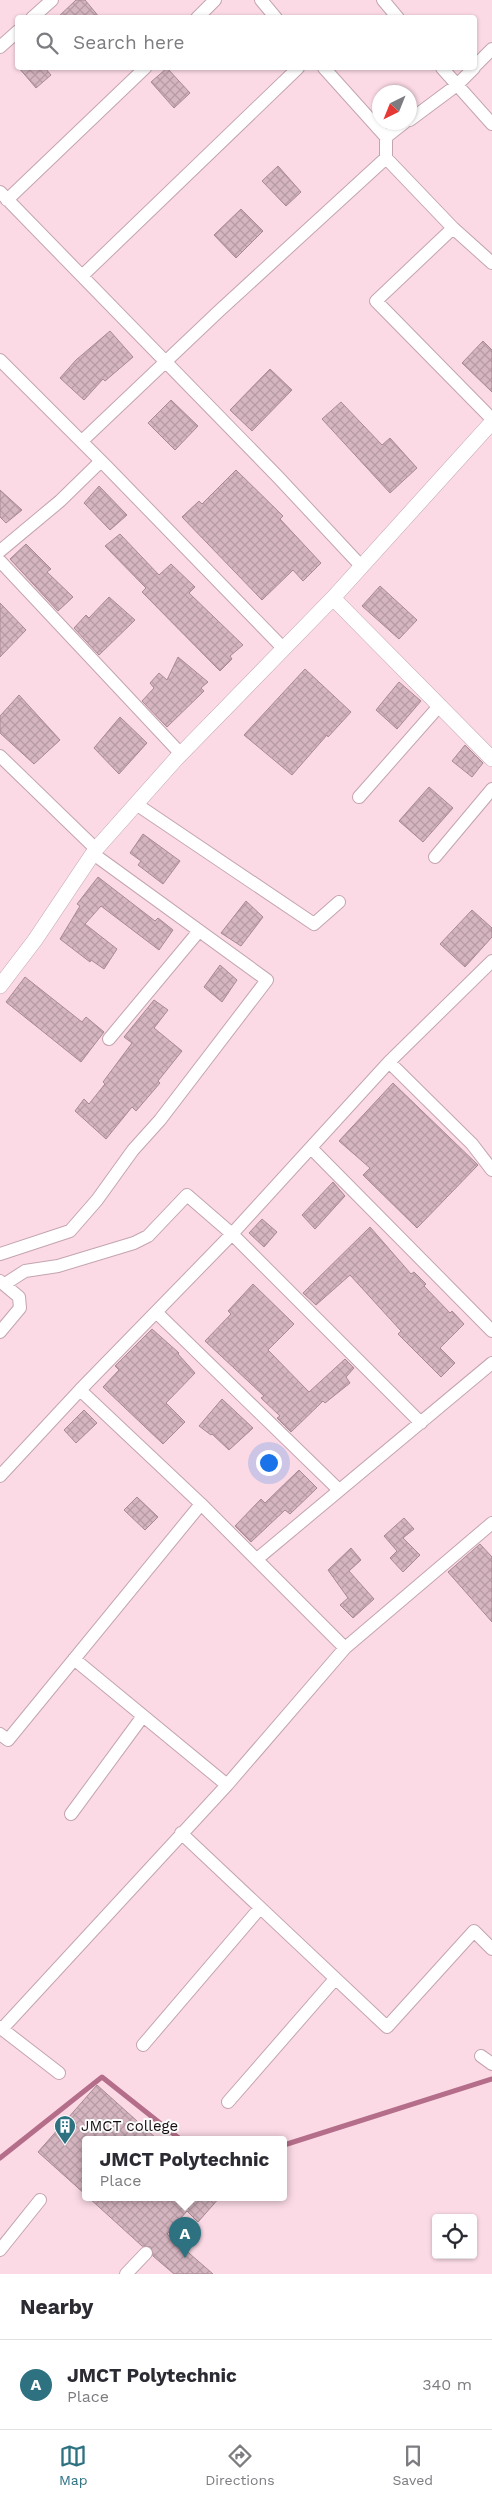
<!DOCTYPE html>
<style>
body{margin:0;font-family:"Work Sans",sans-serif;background:#f7f7f7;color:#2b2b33}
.controls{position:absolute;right:15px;bottom:15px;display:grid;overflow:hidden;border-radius:5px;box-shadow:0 1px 4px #0004}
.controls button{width:45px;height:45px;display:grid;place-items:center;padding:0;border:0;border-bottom:1px solid #e1e1e2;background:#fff;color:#2b2b33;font:25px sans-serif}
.compass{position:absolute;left:372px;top:85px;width:45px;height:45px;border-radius:50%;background:#fff;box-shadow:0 1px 4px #0004;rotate:223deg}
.you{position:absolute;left:268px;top:1462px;width:18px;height:18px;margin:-12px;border:4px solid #fff;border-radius:50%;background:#1a73e8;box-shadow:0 0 0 8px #1a73e833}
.badge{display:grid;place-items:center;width:32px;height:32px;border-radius:50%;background:#2e7282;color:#fff;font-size:16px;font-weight:700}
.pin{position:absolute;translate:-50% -41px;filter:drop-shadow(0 1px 2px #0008)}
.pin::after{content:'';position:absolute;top:26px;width:18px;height:15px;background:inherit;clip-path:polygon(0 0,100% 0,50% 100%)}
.popup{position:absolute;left:82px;top:2136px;width:205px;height:65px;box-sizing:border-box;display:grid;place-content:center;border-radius:5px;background:#fff;filter:drop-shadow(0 1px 4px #0005);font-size:16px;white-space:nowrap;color:#7c7c81}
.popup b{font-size:19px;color:#2b2b33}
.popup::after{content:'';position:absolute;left:50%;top:100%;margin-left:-10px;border:10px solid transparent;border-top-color:#fff}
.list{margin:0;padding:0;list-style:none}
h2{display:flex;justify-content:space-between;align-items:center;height:65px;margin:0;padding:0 20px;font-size:21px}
h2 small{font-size:16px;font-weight:400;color:#7c7c81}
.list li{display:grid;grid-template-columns:32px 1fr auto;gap:15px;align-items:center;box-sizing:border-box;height:90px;padding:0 20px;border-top:1px solid #e1e1e2}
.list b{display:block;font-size:19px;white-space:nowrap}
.list p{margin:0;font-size:16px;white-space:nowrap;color:#7c7c81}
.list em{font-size:16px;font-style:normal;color:#7c7c81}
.icon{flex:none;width:28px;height:28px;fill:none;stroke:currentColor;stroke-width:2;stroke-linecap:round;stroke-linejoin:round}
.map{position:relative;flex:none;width:492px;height:2274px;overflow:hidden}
.search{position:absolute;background:#fff;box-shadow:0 1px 4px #0004;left:15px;right:15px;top:15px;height:55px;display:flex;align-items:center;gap:12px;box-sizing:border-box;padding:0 18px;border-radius:5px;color:#7c7c81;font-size:19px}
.sheet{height:155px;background:#fff}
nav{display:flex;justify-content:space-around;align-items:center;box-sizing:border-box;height:70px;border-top:1px solid #e1e1e2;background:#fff;font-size:14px;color:#7c7c81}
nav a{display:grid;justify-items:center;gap:2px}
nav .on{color:#2e7282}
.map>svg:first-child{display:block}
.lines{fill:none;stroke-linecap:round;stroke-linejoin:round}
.stream{stroke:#b56e89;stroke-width:5}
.building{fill:url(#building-cross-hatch);stroke:#a88994}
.minor-casing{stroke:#c4a4af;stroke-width:14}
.tertiary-casing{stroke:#c4a4af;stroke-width:16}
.minor{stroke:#fff;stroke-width:12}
.tertiary{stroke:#fff;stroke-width:15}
.labels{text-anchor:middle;stroke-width:4;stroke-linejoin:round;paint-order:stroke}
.poi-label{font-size:15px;fill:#180e11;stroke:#fff;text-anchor:start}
</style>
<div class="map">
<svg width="492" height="2274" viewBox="0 0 492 2274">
<defs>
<pattern id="building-cross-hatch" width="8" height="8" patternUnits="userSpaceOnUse" patternTransform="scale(1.25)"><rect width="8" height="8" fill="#d5b5c0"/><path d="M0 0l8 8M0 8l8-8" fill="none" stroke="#b69aa4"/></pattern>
</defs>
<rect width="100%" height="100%" fill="#fbdae5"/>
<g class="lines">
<!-- stream -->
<path class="stream" d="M 284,2145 L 492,2079
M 0,2158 L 102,2077 L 180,2139"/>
</g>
<!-- building -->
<path class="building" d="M 76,0 L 85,0 L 100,18 L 57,18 Z
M 19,68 L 45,68 L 51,75 L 36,88 Z
M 167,68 L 190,93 L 174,108 L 151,82 Z
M 278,166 L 301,192 L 286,206 L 262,181 Z
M 241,209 L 263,231 L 236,258 L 214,235 Z
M 110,331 L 133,357 L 105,381 L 103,379 L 84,400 L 60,378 L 76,360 Z
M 483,341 L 492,350 L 492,392 L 462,363 Z
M 270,369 L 292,390 L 252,431 L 230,410 Z
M 171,400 L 198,426 L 175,450 L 148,423 Z
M 341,402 L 382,445 L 390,438 L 417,468 L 390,493 L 322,419 Z
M 236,470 L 283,516 L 280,519 L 321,563 L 303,581 L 293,570 L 262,600 L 182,517 L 199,501 L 202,504 Z
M 99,486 L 127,515 L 110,530 L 84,503 Z
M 0,490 L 22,510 L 6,523 L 0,517 Z
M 120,534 L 159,575 L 171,564 L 195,587 L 189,593 L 243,645 L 230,656 L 232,659 L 220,671 L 142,592 L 146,588 L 105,546 Z
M 26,544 L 51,569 L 47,572 L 73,597 L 58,611 L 10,559 Z
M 380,586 L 417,620 L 399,639 L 362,606 Z
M 109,597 L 135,620 L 99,655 L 74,628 L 86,615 L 89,618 Z
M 0,603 L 26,630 L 0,657 Z
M 178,657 L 208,682 L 201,688 L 204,691 L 167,727 L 142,701 L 154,688 L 150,683 L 159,673 L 167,680 Z
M 305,669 L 351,712 L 328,737 L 327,735 L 292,775 L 244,735 Z
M 399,682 L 421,701 L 397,729 L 376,710 Z
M 19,695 L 60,740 L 34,764 L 0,733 L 0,716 Z
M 120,717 L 147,743 L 119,774 L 94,748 Z
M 465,745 L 483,763 L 472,777 L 452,761 Z
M 429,787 L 453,808 L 423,842 L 399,821 Z
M 143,834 L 180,861 L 163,884 L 138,865 L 141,861 L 130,853 Z
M 98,877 L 155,921 L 158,918 L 173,930 L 159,950 L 101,906 L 85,924 L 117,949 L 104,969 L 91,960 L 90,962 L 60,939 L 80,906 L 77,904 Z
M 246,901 L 263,917 L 241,946 L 221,933 Z
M 472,910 L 492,928 L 492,937 L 465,967 L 440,944 Z
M 220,965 L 237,980 L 222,1002 L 204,987 Z
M 25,977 L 82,1022 L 86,1017 L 104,1032 L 81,1062 L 6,1002 Z
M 154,1000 L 168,1010 L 154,1028 L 182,1051 L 158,1081 L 160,1083 L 136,1111 L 132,1107 L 106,1139 L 75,1111 L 84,1099 L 89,1104 L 105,1084 L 103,1082 L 132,1043 L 124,1037 Z
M 393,1083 L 478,1165 L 417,1228 L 363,1175 L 370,1168 L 339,1141 Z
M 333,1182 L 345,1196 L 315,1229 L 302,1215 Z
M 262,1219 L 277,1232 L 264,1247 L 249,1233 Z
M 370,1227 L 411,1274 L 414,1272 L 426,1284 L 424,1286 L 450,1313 L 452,1311 L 464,1324 L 440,1348 L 455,1363 L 441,1377 L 398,1334 L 401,1331 L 350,1275 L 316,1305 L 303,1293 Z
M 253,1284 L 294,1324 L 268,1350 L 309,1392 L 345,1359 L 354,1368 L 346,1377 L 350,1383 L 325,1403 L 323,1401 L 291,1432 L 277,1418 L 280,1416 L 261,1398 L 264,1396 L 205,1341 L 231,1314 L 228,1311 Z
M 152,1329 L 179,1353 L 178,1354 L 195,1373 L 166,1403 L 185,1422 L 163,1444 L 103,1387 L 119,1370 L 115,1366 Z
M 222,1399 L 253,1428 L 229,1450 L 212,1434 L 211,1435 L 199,1426 Z
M 84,1410 L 97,1423 L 76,1443 L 64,1430 Z
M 299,1470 L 317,1488 L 290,1514 L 285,1510 L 251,1542 L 235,1526 L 261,1499 L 265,1503 Z
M 137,1497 L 158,1517 L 145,1530 L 124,1510 Z
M 404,1518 L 414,1529 L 403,1538 L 420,1555 L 403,1572 L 390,1558 L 397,1551 L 384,1536 Z
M 480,1544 L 492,1557 L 492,1622 L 448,1572 Z
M 351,1548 L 361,1560 L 349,1571 L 374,1599 L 353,1618 L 340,1605 L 348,1598 L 328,1570 Z
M 97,2085 L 157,2139 L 86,2139 L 86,2195 L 38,2152 Z
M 88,2197 L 220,2197 L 198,2222 L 187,2211 L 167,2234 L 213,2274 L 174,2274 L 153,2256 L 151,2247 L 142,2246 Z"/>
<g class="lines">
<!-- minor casing -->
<g class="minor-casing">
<path id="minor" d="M 261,0 L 276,18
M 383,0 L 398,18
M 32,18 L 52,0
M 197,18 L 215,0
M 0,47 L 18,31
M 474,67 L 492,49
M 324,68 L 386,137 L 386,158
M 442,68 L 492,124
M 410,120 L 457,85 L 474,68
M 386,137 L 405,122
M 0,192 L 278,477 L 362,567
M 7,200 L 145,68
M 453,228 L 376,301 L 492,419
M 82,276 L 298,68
M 0,360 L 107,467 L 283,648
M 82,441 L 219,311 L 386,158 L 453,228 L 492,263
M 0,551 L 60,501 L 101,461
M 0,561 L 181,754
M 0,756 L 96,849
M 359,797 L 440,705
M 136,804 L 314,924 L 339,902
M 435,857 L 492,789
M 109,1039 L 199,931
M 389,1062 L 472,1144 L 492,1170
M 311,1148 L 492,1331
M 0,1254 L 70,1231 L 97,1200 L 133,1150 L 160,1120 L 267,980 L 92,853
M 0,1281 L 19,1297 L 20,1308 L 0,1332
M 5,1284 L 25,1271 L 58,1266 L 134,1243 L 148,1236 L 187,1195 L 232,1234 L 421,1423
M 156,1312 L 339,1490
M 80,1390 L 201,1504 L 345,1648
M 0,1476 L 80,1390 L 232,1234 L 389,1062 L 492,961
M 257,1559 L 492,1363
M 74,1659 L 227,1785
M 0,1734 L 8,1740 L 201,1504
M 71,1814 L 143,1716
M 181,1833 L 387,2027 L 474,1931 L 492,1949
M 0,2027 L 2,2029 L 227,1785 L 345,1648 L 492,1523
M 2,2029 L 59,2073
M 143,2045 L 260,1908
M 481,2056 L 492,2064
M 228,2102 L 335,1979
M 0,2250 L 40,2200
M 126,2274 L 146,2253"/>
</g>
<!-- tertiary casing -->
<g class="tertiary-casing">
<path id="tertiary" d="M 333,598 L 492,759
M 0,986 L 35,940 L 96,849 L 176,759 L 333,598 L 492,422"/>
</g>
<!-- minor -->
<use href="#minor" class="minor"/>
<!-- tertiary -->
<use href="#tertiary" class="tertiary"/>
</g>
<!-- icons -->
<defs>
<g id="building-pin" transform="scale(1.125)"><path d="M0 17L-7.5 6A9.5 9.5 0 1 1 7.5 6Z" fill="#2e7282" stroke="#fff"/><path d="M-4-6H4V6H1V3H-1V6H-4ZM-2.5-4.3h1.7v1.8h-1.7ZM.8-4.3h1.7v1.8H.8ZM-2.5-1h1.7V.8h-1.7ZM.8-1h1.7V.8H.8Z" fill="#fff"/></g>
</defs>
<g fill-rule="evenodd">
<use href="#building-pin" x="65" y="2126"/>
</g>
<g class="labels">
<!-- poi labels -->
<g class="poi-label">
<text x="81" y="2131">JMCT college</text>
</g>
</g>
</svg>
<div class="controls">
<button><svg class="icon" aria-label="locate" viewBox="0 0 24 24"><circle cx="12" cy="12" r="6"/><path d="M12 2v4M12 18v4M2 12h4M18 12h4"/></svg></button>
</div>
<svg class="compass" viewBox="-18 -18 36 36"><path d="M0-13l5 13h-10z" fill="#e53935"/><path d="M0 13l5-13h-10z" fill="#7c7c81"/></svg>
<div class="you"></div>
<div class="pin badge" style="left:185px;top:2258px">A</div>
<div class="popup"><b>JMCT Polytechnic</b>Place</div>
<div class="search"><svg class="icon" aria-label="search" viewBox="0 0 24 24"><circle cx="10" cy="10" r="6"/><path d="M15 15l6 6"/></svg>Search here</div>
</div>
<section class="sheet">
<h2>Nearby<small></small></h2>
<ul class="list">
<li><span class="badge">A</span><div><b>JMCT Polytechnic</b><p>Place</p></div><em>340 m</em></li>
</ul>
</section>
<nav>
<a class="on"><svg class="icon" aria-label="map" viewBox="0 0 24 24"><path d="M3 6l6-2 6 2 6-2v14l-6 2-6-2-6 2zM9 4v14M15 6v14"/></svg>Map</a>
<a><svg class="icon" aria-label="directions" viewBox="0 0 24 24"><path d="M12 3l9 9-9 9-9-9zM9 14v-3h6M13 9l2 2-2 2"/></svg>Directions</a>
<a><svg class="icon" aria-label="saved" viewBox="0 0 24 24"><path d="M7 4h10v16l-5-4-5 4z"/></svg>Saved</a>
</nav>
